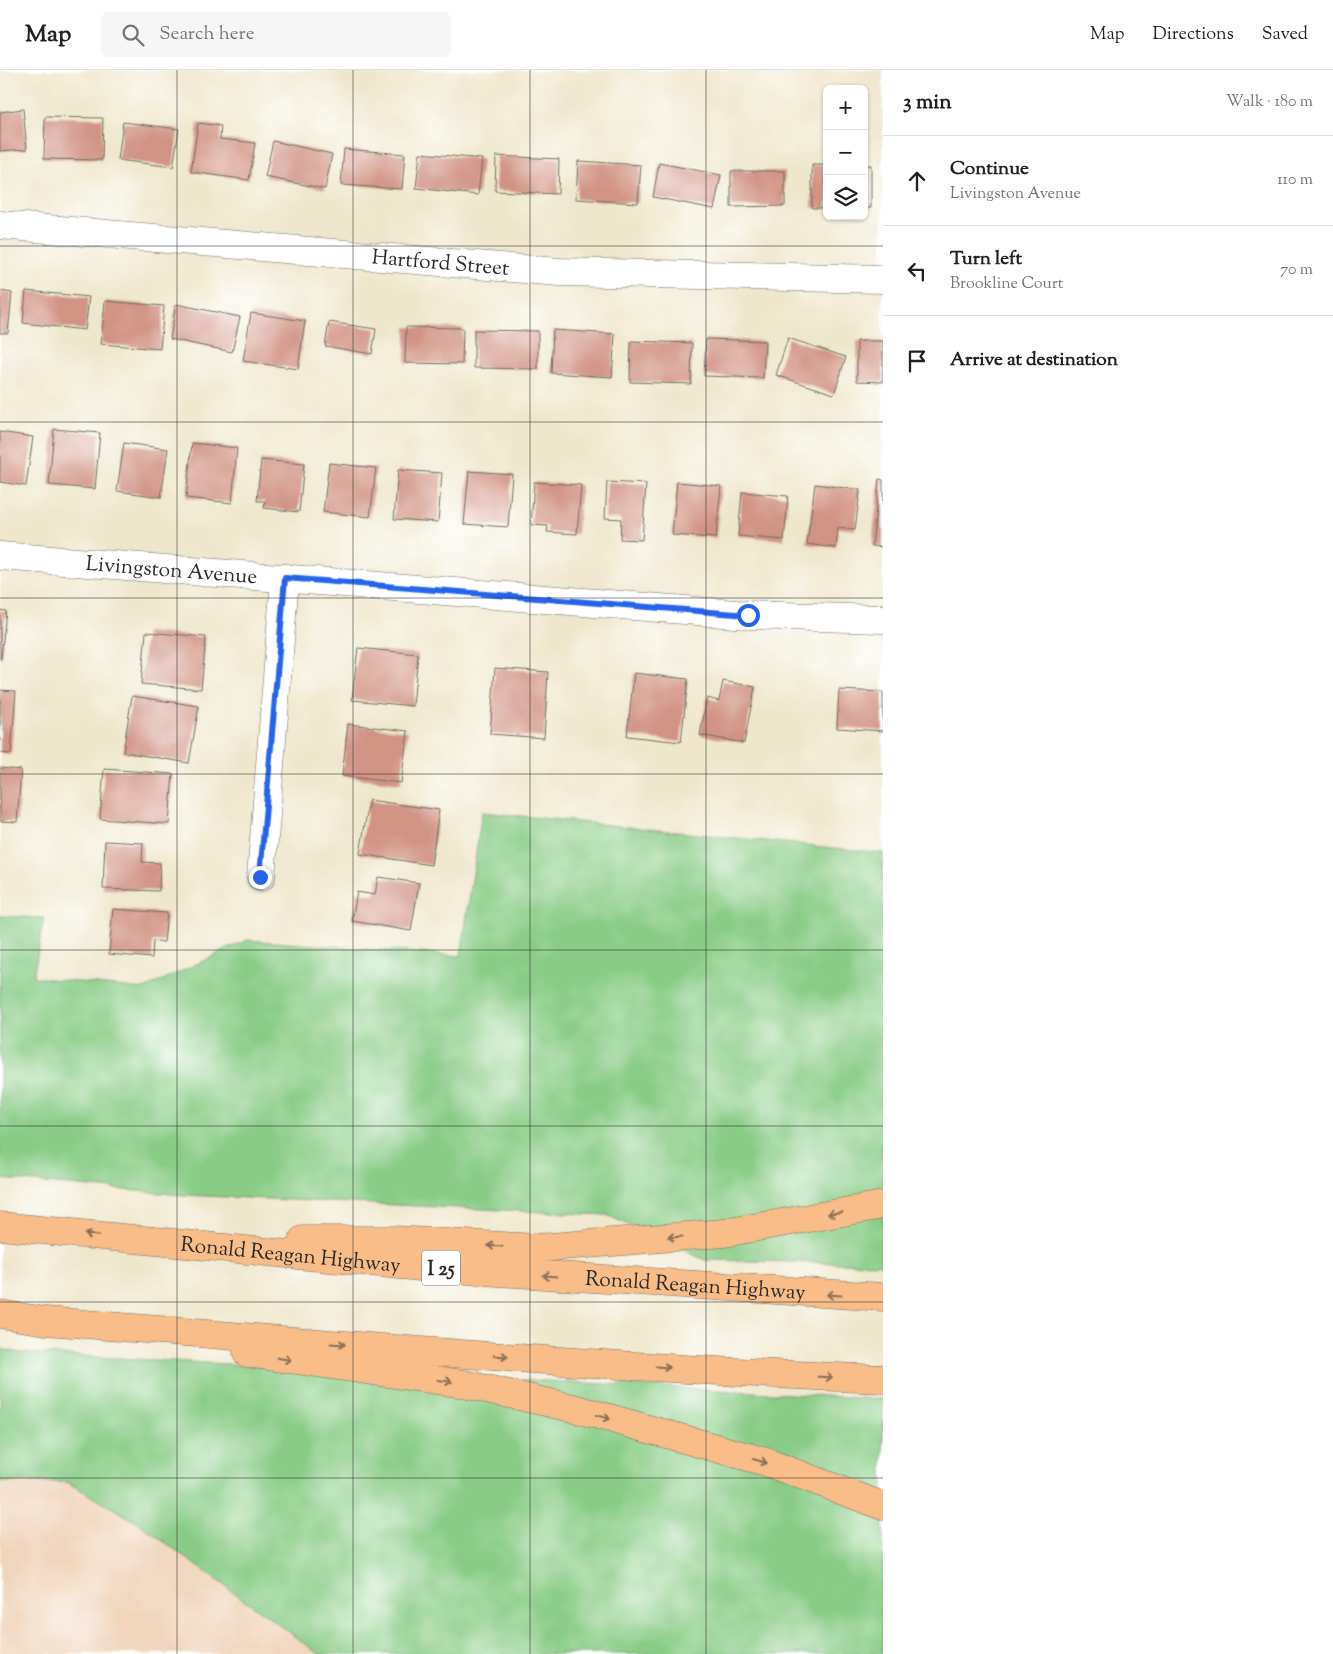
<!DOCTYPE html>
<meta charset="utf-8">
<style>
body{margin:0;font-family:"Sorts Mill Goudy",serif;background:#f6f6f6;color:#202124}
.controls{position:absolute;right:15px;top:15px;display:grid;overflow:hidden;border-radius:8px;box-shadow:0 1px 4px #0004}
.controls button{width:45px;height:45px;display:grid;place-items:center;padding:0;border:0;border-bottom:1px solid #e0e0e0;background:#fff;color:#202124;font:25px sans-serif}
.stop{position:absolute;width:15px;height:15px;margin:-11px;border:4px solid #2563eb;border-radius:50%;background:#fff}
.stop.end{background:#2563eb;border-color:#fff;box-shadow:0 1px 5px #0008}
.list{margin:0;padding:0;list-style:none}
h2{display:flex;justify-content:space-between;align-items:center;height:65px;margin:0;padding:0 20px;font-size:21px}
h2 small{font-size:16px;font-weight:400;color:#757577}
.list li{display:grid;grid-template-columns:32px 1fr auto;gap:15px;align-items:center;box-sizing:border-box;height:90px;padding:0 20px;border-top:1px solid #e0e0e0}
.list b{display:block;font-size:19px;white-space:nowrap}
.list p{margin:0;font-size:16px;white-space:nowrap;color:#757577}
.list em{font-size:16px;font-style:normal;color:#757577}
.icon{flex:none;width:28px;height:28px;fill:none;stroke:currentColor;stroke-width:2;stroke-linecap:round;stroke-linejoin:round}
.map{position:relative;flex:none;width:883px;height:1584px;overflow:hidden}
header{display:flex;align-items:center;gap:30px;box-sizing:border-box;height:70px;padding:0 25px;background:#fff;border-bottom:1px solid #e0e0e0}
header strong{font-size:24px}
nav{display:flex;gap:28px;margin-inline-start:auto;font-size:18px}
.search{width:350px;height:45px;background:#f6f6f6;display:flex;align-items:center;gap:12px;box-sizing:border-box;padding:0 18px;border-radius:8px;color:#757577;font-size:19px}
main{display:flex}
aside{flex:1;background:#fff}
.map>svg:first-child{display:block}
.built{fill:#f0d5bc}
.green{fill:#88cc85;stroke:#5a7c58}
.building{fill:#d19383}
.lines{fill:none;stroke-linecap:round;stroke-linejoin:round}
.minor-casing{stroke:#706d63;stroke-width:29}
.motorway-casing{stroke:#706d63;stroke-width:29}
.minor{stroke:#fff;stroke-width:28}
.motorway{stroke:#f8bd89;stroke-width:28}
.oneway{stroke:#876d55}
.route{stroke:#2563eb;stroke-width:6}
.grid{fill:none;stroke:#2b2b2b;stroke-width:1;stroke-opacity:0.55}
.labels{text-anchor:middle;stroke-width:5;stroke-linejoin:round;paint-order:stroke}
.shield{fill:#fff;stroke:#6b6b6b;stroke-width:1}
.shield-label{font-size:20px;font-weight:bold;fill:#2b2b2b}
.street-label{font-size:21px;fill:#2b2b2b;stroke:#fff}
</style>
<header>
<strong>Map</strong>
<div class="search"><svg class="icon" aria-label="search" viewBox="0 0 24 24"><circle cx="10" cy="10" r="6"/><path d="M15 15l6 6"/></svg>Search here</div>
<nav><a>Map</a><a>Directions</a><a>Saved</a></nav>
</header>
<main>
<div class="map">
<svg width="883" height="1584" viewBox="0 0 883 1584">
<rect width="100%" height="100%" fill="#fff"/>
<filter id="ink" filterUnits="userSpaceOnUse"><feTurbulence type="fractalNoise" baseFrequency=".02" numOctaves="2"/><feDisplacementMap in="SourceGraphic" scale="10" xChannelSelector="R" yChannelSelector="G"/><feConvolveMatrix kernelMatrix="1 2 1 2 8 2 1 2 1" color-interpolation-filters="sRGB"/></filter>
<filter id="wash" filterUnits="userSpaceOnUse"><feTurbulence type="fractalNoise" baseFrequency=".0096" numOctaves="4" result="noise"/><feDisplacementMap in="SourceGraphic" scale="20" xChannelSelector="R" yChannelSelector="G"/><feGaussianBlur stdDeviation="1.12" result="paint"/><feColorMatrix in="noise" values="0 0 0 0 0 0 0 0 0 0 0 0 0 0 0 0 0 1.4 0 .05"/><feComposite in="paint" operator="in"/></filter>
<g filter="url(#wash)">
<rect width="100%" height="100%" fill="#efe7cc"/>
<!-- built -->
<path class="built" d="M 0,1412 L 67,1412 L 137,1452 L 319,1584 L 0,1584 Z"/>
<!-- green -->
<path class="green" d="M 482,742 L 883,783 L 883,1194 L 705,1190 L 607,1145 L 183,1125 L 0,1109 L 0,846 L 44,848 L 33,907 L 144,919 L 247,870 L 461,886 Z
M 0,1279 L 22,1283 L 883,1329 L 883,1584 L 319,1584 L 137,1452 L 67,1412 L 0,1412 Z"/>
<g id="blocks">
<!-- building -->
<path class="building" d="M 23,39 L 27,79 L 0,81 L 0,42 Z
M 45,47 L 103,48 L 102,90 L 44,89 Z
M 123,52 L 179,59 L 173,97 L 118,90 Z
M 198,53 L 221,56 L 220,69 L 255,73 L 249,110 L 191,102 Z
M 273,71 L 332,84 L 325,119 L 265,107 Z
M 344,79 L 405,84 L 402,119 L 341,115 Z
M 420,83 L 482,89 L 478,125 L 416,118 Z
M 496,86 L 559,89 L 558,124 L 495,121 Z
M 578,91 L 641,95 L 638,133 L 576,129 Z
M 659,93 L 721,105 L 714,139 L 653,127 Z
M 812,95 L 827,95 L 827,138 L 812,138 Z
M 864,95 L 871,95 L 871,138 L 864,138 Z
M 731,101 L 785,101 L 785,136 L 731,137 Z
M 0,221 L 12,223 L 8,263 L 0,263 Z
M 26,221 L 89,227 L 85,260 L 23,253 Z
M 105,231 L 164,236 L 160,279 L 101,274 Z
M 176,234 L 240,247 L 232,282 L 170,269 Z
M 251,243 L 305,251 L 298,299 L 243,291 Z
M 329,252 L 376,259 L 372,284 L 325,276 Z
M 406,257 L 463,258 L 462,294 L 405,293 Z
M 474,260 L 538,261 L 538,299 L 474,298 Z
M 553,260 L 615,264 L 612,307 L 551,303 Z
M 788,268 L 846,287 L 834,324 L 776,305 Z
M 706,269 L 765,271 L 763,308 L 704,306 Z
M 631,271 L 692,273 L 691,314 L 630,312 Z
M 857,271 L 883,271 L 883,312 L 857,311 Z
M 54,359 L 100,363 L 95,419 L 49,415 Z
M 0,362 L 33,367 L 26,416 L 0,412 Z
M 124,373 L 168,379 L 161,427 L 117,421 Z
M 192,373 L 237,378 L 232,433 L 186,428 Z
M 261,390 L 304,394 L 299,442 L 264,438 L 265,431 L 257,431 Z
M 329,393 L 376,398 L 370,447 L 323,442 Z
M 398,400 L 442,403 L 438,452 L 394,449 Z
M 469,401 L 512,404 L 508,457 L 464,454 Z
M 879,409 L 883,410 L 883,477 L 872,476 Z
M 534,412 L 581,415 L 577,464 L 547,462 L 548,456 L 531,455 Z
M 607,412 L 646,414 L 642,470 L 620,469 L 621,449 L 605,448 Z
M 677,412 L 721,416 L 716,468 L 672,465 Z
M 815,414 L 860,420 L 855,460 L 838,458 L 836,478 L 807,474 Z
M 742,422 L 788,426 L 784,470 L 738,466 Z
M 0,540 L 6,541 L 1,589 L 0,589 Z
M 146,562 L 206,567 L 201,619 L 141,614 Z
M 358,578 L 418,584 L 413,636 L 352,630 Z
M 495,598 L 548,602 L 544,668 L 490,664 Z
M 634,603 L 688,609 L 681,672 L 627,666 Z
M 723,611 L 755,617 L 744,673 L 700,665 L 707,628 L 719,631 Z
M 0,620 L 16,621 L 11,684 L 0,683 Z
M 839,620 L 883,622 L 883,661 L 837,658 Z
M 132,626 L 199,636 L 189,693 L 123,682 Z
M 348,654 L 408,661 L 401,713 L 342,706 Z
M 0,698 L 21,700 L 17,752 L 0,751 Z
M 104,699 L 173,704 L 169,754 L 100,749 Z
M 369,730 L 439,740 L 431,795 L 360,784 Z
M 105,771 L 143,773 L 142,792 L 160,793 L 159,821 L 103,819 Z
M 378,807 L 419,813 L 411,861 L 352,851 L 357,822 L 375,825 Z
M 113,839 L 167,843 L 164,872 L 153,871 L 152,888 L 109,884 Z"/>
</g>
</g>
<g filter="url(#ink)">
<use href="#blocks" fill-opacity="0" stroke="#706d63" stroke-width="1"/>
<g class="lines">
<!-- minor casing -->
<g class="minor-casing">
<g id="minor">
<path id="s1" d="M 0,155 L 559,202 L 883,209"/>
<path id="s2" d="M 0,486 L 748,545 L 883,549"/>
<path d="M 261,807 L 285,508"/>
</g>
</g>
<!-- motorway casing -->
<g class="motorway-casing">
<g id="motorway">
<path id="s3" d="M 0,1156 L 421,1197 L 883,1227"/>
<path d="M 303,1170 L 394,1170 L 538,1178 L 724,1163 L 883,1135"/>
<path d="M 0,1244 L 46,1251 C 324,1273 604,1298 883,1309"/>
<path d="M 247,1283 L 464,1314 L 577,1339 L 766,1392 L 883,1436"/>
</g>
</g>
<!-- minor -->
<use href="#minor" class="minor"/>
<!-- motorway -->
<use href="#motorway" class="motorway"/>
</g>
<!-- one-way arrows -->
<defs><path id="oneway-shaft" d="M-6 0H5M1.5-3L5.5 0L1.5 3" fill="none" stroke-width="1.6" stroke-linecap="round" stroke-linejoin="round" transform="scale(1.25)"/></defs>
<g class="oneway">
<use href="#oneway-shaft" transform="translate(835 1143) rotate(170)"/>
<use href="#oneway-shaft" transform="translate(92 1165) rotate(-174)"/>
<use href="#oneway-shaft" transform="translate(675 1167) rotate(176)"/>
<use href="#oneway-shaft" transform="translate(495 1176) rotate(-177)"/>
<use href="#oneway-shaft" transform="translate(550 1206) rotate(-176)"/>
<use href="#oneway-shaft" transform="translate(834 1225) rotate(-176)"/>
<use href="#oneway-shaft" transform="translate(338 1274) rotate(4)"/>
<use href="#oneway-shaft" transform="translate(501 1286) rotate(4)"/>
<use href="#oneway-shaft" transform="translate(284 1289) rotate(9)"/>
<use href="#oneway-shaft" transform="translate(663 1297) rotate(4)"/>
<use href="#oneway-shaft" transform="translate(825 1307) rotate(2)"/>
<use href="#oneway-shaft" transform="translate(445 1311) rotate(8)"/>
<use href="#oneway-shaft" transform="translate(603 1347) rotate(16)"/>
<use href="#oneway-shaft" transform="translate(760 1391) rotate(16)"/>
</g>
</g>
<g class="lines" filter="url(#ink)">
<!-- route -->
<path class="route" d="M 260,807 L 285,508 L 748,545"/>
</g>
<!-- grid -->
<path class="grid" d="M 177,0 L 177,1584M 353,0 L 353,1584M 530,0 L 530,1584M 706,0 L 706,1584M 0,176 L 883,176M 0,352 L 883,352M 0,528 L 883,528M 0,704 L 883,704M 0,880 L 883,880M 0,1056 L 883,1056M 0,1232 L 883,1232M 0,1408 L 883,1408"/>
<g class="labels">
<!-- shield labels -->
<rect class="shield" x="422" y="1180.5" width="38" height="35" rx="4"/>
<g class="shield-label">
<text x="441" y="1205">I 25</text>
</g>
<!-- street labels -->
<g class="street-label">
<text dy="7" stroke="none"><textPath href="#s1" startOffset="442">Hartford Street</textPath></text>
<text dy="7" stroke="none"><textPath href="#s2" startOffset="172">Livingston Avenue</textPath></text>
<text dy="7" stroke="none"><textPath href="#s3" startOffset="292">Ronald Reagan Highway</textPath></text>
<text dy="7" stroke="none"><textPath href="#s3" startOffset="698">Ronald Reagan Highway</textPath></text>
</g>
</g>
</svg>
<div class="controls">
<button>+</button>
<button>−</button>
<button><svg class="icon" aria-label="layers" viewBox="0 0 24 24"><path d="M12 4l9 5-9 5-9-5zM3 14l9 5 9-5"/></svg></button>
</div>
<div class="stop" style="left:748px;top:545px"></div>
<div class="stop end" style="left:260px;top:807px"></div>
</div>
<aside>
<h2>3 min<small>Walk · 180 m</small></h2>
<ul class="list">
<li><svg class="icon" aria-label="ahead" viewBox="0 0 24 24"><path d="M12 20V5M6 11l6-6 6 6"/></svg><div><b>Continue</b><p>Livingston Avenue</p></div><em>110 m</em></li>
<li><svg class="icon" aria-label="left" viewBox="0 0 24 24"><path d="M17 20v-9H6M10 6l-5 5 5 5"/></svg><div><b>Turn left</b><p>Brookline Court</p></div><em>70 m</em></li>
<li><svg class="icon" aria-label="arrive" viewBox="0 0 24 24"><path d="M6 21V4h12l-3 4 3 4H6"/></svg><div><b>Arrive at destination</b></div></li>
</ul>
</aside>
</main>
